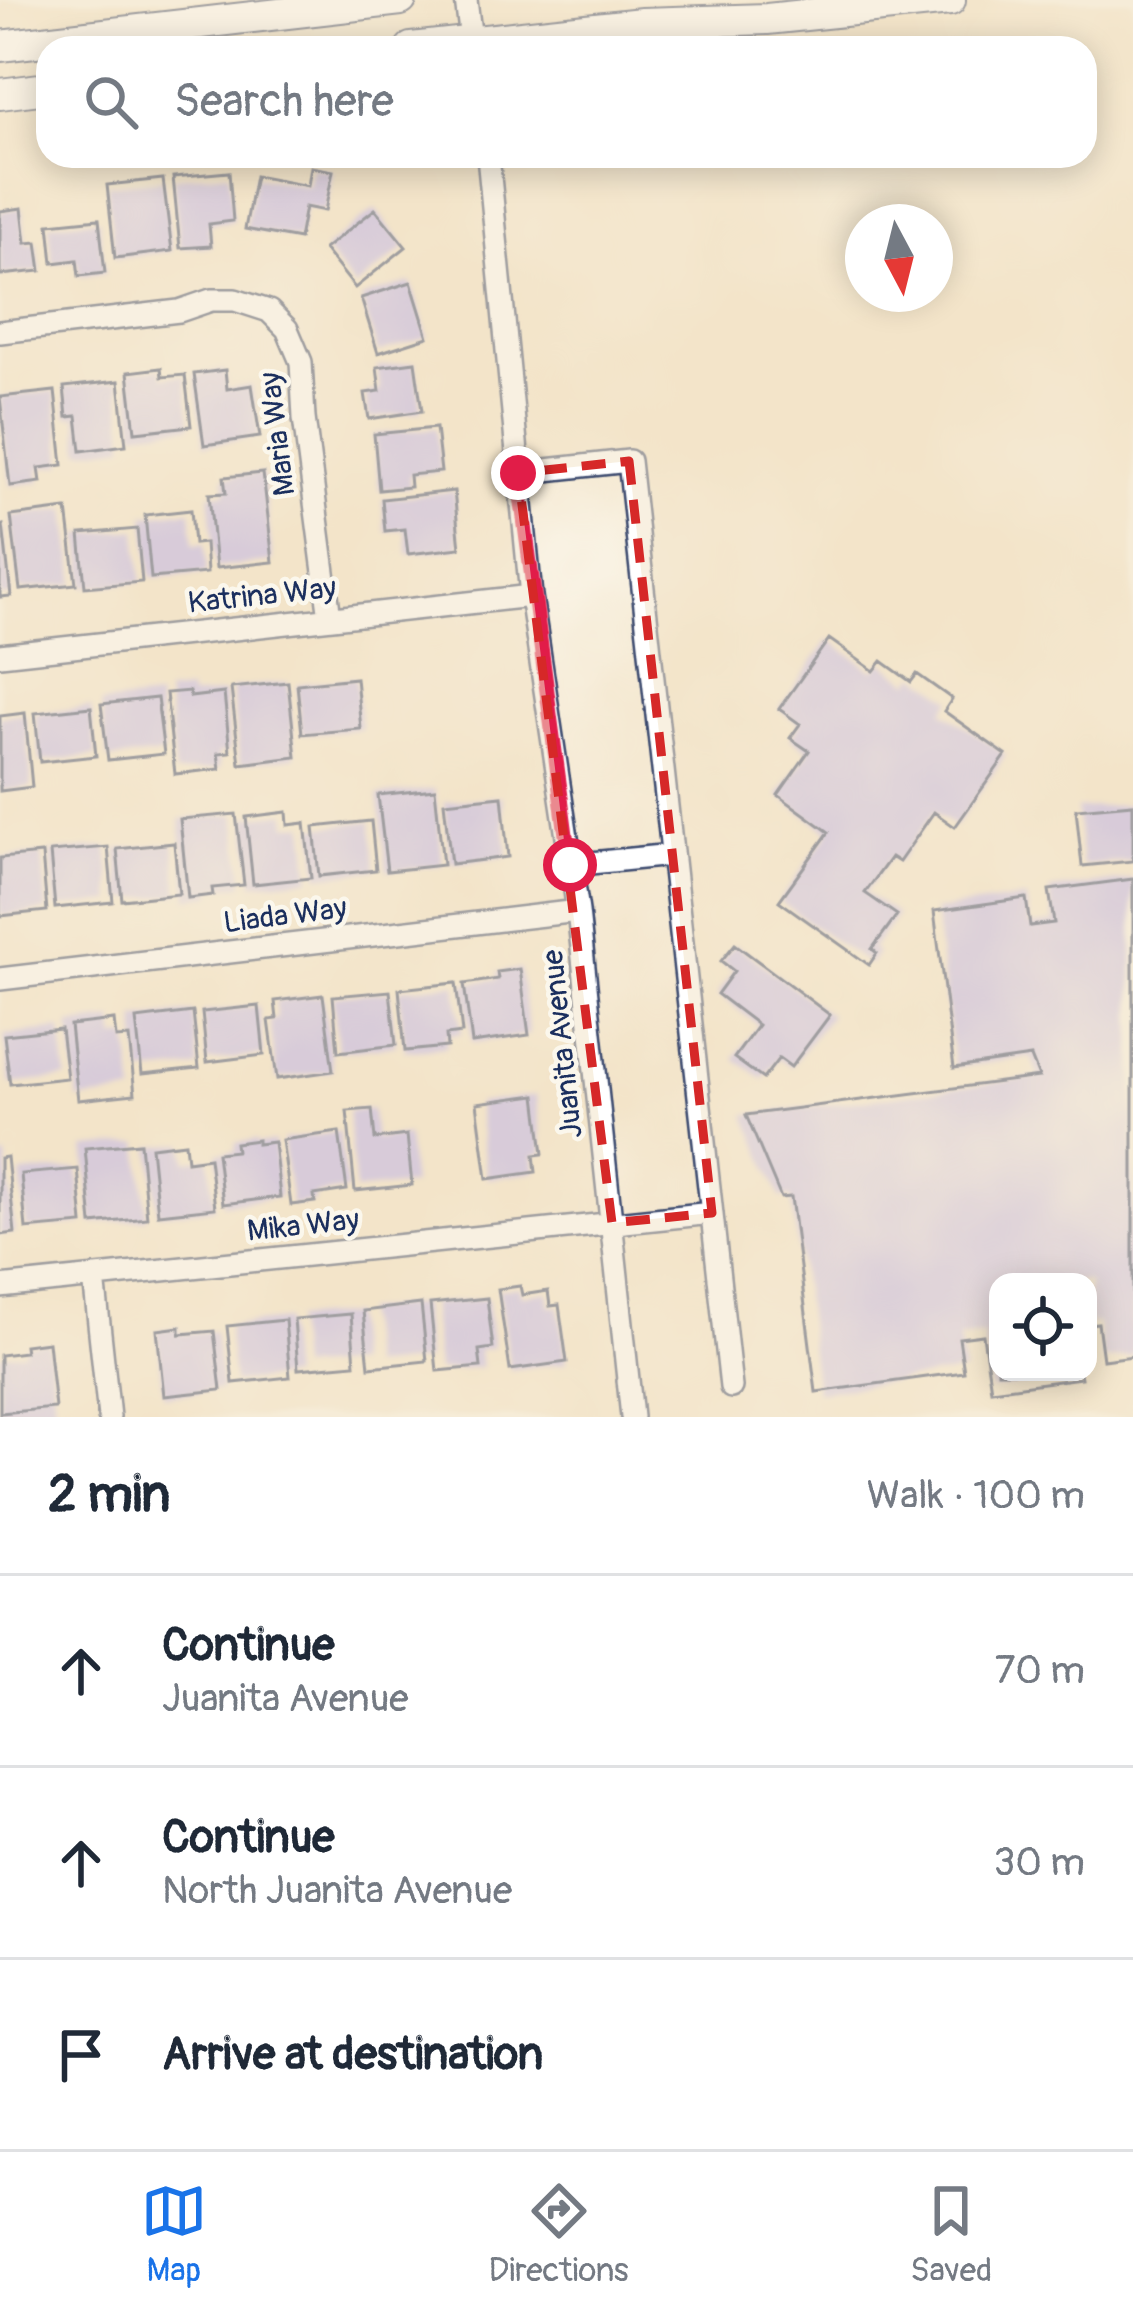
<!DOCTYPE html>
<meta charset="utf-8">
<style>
body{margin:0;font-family:Pangolin,sans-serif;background:#f6f6f7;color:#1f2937}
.controls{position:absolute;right:36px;bottom:36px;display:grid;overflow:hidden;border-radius:24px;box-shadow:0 6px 30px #0003}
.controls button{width:108px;height:108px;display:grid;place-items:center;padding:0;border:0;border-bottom:3px solid #e0e1e3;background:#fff;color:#1f2937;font:60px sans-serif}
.compass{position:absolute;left:845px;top:204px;width:108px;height:108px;border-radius:50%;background:#fff;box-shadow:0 6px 30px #0003;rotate:173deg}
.stop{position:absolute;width:36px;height:36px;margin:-27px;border:9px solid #e11d48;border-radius:50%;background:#fff}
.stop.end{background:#e11d48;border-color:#fff;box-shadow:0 3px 12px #0008}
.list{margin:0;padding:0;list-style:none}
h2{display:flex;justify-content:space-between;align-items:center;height:156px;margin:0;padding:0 48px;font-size:51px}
h2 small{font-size:39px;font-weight:400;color:#747a83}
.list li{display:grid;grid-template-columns:78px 1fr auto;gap:36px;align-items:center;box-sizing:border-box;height:192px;padding:0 48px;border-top:3px solid #e0e1e3}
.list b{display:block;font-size:45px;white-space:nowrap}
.list p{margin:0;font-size:39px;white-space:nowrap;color:#747a83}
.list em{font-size:39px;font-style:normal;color:#747a83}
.icon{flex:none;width:66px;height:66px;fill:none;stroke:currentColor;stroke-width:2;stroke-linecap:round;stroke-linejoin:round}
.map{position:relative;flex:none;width:1133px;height:1417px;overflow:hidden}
.search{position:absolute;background:#fff;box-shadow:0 6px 30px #0003;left:36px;right:36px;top:36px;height:132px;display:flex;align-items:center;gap:30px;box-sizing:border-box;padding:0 42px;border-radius:36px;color:#747a83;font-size:45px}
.sheet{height:732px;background:#fff}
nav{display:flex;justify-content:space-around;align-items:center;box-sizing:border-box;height:168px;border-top:3px solid #e0e1e3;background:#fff;font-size:33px;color:#747a83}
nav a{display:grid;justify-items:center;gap:6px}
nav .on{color:#1a73e8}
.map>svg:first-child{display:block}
.building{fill:#b8aeed}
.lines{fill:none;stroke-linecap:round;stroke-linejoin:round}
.street-casing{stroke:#3b4a6e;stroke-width:26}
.secondary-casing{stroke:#3b4a6e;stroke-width:34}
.street{stroke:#fff;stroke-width:21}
.secondary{stroke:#fff;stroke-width:30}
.route{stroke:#e11d48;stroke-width:15}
.marked{fill:none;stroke:#d62828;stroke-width:9;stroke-dasharray:24 15;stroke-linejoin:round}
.labels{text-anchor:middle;stroke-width:9;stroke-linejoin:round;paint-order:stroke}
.street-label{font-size:30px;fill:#1b2f5e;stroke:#fbf7ec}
</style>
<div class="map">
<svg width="1133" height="1417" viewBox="0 0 1133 1417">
<rect width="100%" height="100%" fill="#fbf7ec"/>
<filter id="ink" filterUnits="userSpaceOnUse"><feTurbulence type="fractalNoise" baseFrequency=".00833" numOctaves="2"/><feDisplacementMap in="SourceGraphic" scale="24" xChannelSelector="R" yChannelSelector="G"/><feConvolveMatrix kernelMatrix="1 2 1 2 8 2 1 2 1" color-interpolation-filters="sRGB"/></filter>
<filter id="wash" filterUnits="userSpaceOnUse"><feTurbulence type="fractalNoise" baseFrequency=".004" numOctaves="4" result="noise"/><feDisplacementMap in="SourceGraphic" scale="48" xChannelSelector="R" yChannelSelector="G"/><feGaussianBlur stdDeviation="2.7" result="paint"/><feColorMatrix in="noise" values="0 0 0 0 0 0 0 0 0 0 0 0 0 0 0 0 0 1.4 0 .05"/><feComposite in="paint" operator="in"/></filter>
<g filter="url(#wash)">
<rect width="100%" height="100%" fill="#f3e4c9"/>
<g id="blocks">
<!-- building -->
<path class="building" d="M 311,167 L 333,171 L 325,211 L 305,207 L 299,239 L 245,229 L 255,176 L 308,186 Z
M 229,172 L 233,221 L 209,224 L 211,246 L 180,248 L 173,177 Z
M 163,179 L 172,251 L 115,258 L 107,185 Z
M 22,208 L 26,243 L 37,242 L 41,271 L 0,275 L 0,211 Z
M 375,209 L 406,247 L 355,288 L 324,249 Z
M 99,219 L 105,273 L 79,276 L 77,260 L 53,263 L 49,224 Z
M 411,282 L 428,337 L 378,353 L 361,298 Z
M 415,362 L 422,411 L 369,419 L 365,393 L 380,391 L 377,367 Z
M 161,368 L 162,377 L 185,375 L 191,426 L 135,432 L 128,372 Z
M 225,370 L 227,389 L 252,385 L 260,437 L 204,445 L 194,374 Z
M 119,381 L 126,445 L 81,451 L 77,416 L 67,417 L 64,387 Z
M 55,391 L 63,465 L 39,468 L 41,482 L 10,486 L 0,397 Z
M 436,428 L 441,472 L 409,475 L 410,487 L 379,490 L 374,434 Z
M 263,473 L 273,562 L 216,568 L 209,494 L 226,493 L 224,477 Z
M 454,491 L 460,548 L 408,554 L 405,529 L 385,531 L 382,499 Z
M 67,509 L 76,584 L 20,590 L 11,516 Z
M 191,510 L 194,544 L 205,543 L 207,573 L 151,578 L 145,515 Z
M 3,525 L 11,596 L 0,597 L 0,526 Z
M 137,529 L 142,582 L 85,587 L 80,534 Z
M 829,639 L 874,671 L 882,661 L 911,682 L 917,674 L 952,699 L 944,711 L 1006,755 L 955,827 L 934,812 L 899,862 L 891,857 L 865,893 L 897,915 L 872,949 L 877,953 L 869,965 L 779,901 L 829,832 L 778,795 L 809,751 L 790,738 L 800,724 L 779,709 Z
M 356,678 L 361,729 L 302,734 L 297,684 Z
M 288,682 L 296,757 L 240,764 L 231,688 Z
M 189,691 L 190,697 L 224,693 L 230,752 L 218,753 L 220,769 L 175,774 L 166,693 Z
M 157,698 L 164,754 L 108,760 L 101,704 Z
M 91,707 L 96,756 L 40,762 L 35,713 Z
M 25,713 L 32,787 L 0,791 L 0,716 Z
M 435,789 L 443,865 L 387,871 L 378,795 Z
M 502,796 L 508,857 L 451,864 L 444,802 Z
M 1133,804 L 1133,861 L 1082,866 L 1076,809 Z
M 287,812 L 288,825 L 305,823 L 311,878 L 253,884 L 246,817 Z
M 236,814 L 244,885 L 212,888 L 213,895 L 188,898 L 180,819 Z
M 371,821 L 376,870 L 319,876 L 314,827 Z
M 174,843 L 179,894 L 122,900 L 117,849 Z
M 108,847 L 113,902 L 55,908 L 50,852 Z
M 42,854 L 47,911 L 0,916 L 0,858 Z
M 1133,879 L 1133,1356 L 1103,1360 L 1098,1323 L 1088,1324 L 1088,1282 L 998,1282 L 998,1372 L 1080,1372 L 1081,1378 L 991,1390 L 983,1335 L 959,1338 L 964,1372 L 816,1392 L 791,1197 L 781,1198 L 746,1115 L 1039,1077 L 1031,1057 L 954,1068 L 934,911 L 1026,898 L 1030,926 L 1054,923 L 1049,890 Z
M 735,944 L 830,1015 L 791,1067 L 779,1058 L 763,1079 L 734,1058 L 758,1025 L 717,994 L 734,971 L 721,961 Z
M 520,969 L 529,1035 L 472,1043 L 464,984 L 498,979 L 497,972 Z
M 456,983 L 462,1033 L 446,1035 L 447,1047 L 405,1051 L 399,989 Z
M 390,991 L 396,1045 L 338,1052 L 333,996 Z
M 323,995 L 333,1071 L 277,1079 L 269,1020 L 277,1019 L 275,1001 Z
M 259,1006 L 264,1055 L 207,1062 L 202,1012 Z
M 193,1012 L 199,1068 L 142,1074 L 136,1019 Z
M 114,1020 L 116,1038 L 129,1037 L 135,1094 L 78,1100 L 70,1025 Z
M 61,1029 L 67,1078 L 10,1084 L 4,1035 Z
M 536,1095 L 543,1154 L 534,1155 L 536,1172 L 487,1179 L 477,1103 Z
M 372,1109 L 375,1139 L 407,1135 L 412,1185 L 355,1191 L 347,1111 Z
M 339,1132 L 347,1190 L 314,1195 L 315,1202 L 291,1205 L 282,1140 Z
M 257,1140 L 257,1144 L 274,1142 L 280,1197 L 223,1204 L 217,1153 L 236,1151 L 235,1143 Z
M 140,1143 L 147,1218 L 92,1224 L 85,1148 Z
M 185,1143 L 187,1161 L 209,1158 L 215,1208 L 158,1214 L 151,1147 Z
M 7,1157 L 15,1233 L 0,1235 L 0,1158 Z
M 78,1169 L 83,1224 L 26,1229 L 21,1174 Z
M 520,1286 L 522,1295 L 548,1291 L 550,1306 L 559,1305 L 567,1362 L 510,1370 L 498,1289 Z
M 487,1298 L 493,1348 L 479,1350 L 481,1367 L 437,1371 L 430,1304 Z
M 421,1304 L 427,1361 L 369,1367 L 363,1311 Z
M 351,1314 L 355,1364 L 298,1369 L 294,1319 Z
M 285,1320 L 290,1377 L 233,1383 L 227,1326 Z
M 180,1327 L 180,1334 L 214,1331 L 221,1390 L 164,1396 L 157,1330 Z
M 48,1342 L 55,1408 L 0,1413 L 0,1355 L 25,1352 L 24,1345 Z"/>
</g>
</g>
<g filter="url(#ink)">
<use href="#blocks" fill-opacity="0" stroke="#3b4a6e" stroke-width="3"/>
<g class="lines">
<!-- street casing -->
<g class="street-casing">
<path id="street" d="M 466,0 L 472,48
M 488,156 L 531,596 L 578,911 L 632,1417
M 0,332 L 179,311 L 211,300 L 235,300 L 269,311 L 287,329 L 301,362 L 304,418 L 330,618
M 518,473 L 629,461 L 731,1387
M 0,655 L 531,596
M 570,865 L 672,855
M 0,979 L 578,911
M 94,1277 L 109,1417
M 0,1287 L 712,1213"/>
</g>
<!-- secondary casing -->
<g class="secondary-casing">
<path id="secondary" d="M 0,46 L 401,0
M 411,48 L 642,23 L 767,19 L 950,0
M 0,94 L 48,88"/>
</g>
<!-- street -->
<use href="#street" class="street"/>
<!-- secondary -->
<use href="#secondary" class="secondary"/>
</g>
</g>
<g class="lines" filter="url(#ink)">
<!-- route -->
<path class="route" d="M 518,473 L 570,865"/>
</g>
<!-- marked area -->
<path d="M0 0H1133V1417H0ZM 629,461 L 712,1213 L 612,1223 L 518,473 Z" fill="#f3e4c9" fill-opacity=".55" fill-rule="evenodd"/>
<path class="marked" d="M 629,461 L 712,1213 L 612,1223 L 518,473 Z"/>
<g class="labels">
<!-- street labels -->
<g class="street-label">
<text transform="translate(277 434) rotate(-97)" y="10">Maria Way</text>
<text transform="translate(262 595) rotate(-6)" y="10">Katrina Way</text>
<text transform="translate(285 915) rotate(-7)" y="10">Liada Way</text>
<text transform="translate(562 1044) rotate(-96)" y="10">Juanita Avenue</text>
<text transform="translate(303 1225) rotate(-6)" y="10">Mika Way</text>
</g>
</g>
</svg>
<div class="controls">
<button><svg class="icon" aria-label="locate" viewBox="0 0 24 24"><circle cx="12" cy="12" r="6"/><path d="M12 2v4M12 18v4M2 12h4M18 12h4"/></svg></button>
</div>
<svg class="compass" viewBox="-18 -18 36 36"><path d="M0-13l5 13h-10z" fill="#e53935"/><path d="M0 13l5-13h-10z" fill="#747a83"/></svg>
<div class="stop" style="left:570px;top:865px"></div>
<div class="stop end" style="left:518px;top:473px"></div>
<div class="search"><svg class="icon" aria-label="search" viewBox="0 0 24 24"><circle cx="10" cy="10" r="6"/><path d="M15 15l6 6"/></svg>Search here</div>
</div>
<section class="sheet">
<h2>2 min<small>Walk · 100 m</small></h2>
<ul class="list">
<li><svg class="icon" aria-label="ahead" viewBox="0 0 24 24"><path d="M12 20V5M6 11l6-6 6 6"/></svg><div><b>Continue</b><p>Juanita Avenue</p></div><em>70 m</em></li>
<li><svg class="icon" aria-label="ahead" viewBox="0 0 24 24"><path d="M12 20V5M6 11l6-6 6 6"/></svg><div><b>Continue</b><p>North Juanita Avenue</p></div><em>30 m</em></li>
<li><svg class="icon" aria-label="arrive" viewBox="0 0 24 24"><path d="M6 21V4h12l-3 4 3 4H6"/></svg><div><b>Arrive at destination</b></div></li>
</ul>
</section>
<nav>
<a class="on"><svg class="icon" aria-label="map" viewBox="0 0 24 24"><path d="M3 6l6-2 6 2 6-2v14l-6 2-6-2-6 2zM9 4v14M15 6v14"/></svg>Map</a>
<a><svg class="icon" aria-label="directions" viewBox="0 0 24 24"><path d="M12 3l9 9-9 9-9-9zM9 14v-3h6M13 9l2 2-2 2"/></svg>Directions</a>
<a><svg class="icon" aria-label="saved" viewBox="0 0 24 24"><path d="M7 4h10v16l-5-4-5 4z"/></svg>Saved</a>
</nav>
